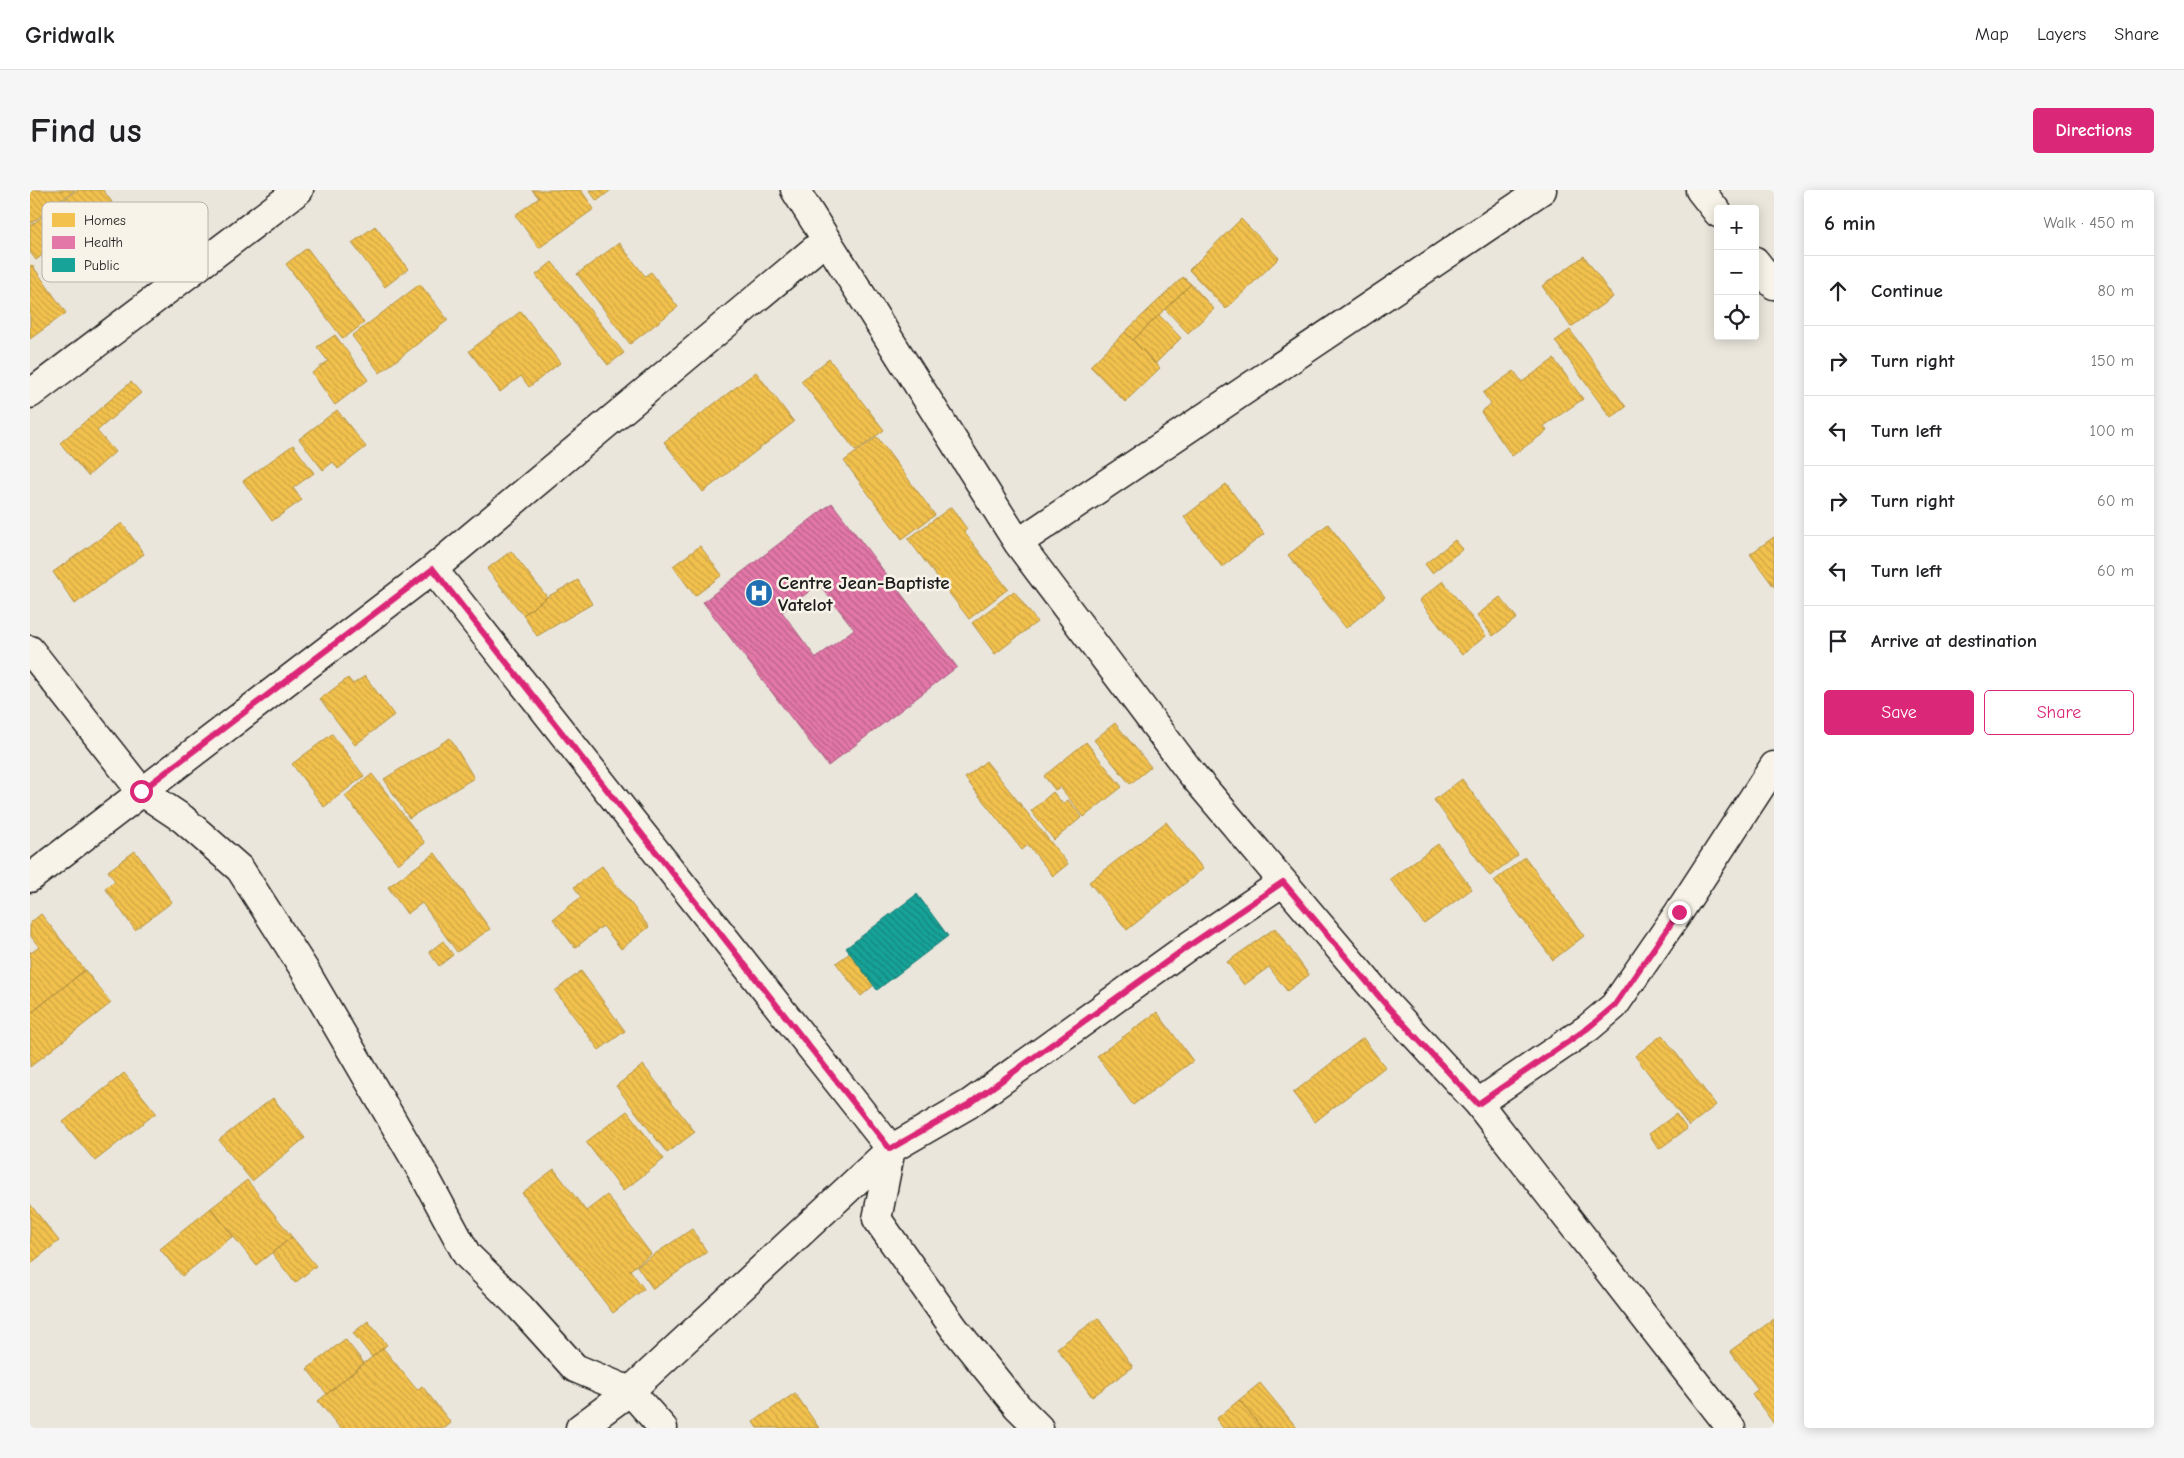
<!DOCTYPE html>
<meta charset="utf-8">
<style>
body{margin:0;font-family:"Comic Neue",sans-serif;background:#f6f6f6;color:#202124}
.controls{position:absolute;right:15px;top:15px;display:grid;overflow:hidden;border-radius:5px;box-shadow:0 2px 12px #0003}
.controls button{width:45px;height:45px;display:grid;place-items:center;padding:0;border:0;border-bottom:1px solid #e0e0e0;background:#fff;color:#202124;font:25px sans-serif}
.stop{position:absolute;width:15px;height:15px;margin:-11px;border:4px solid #db2777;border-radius:50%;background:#fff}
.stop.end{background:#db2777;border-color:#fff;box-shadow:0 1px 5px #0008}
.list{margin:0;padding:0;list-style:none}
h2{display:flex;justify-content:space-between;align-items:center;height:65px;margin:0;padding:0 20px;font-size:21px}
h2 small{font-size:16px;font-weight:400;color:#757577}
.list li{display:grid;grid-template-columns:32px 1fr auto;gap:15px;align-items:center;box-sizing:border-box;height:70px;padding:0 20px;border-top:1px solid #e0e0e0}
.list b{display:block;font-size:19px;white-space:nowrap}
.list em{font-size:16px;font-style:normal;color:#757577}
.actions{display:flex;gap:10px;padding:15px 20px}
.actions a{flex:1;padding:11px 0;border:1px solid #db2777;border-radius:5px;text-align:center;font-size:18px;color:#db2777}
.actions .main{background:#db2777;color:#fff}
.icon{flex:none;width:28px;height:28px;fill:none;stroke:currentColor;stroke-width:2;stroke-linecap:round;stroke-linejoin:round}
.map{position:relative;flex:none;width:1744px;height:1238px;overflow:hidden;border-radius:5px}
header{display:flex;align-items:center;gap:30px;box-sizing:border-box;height:70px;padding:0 25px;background:#fff;border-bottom:1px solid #e0e0e0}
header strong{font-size:24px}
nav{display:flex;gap:28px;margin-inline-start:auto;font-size:18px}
.intro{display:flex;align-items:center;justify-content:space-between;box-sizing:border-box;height:120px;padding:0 30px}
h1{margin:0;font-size:35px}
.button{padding:12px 22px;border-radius:5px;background:#db2777;color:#fff;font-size:18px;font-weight:700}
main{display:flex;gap:30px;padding:0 30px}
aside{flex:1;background:#fff;border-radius:5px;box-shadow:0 2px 12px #0003}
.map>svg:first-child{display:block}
.homes{fill:url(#homes-back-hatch);stroke:#b2903f}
.health{fill:url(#health-back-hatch);stroke:#a75c7e;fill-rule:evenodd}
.public{fill:url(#public-back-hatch);stroke:#187a73}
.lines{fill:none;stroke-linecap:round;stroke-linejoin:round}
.minor-casing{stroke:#1c1c1c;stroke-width:31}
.minor{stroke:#f7f3e8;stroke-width:28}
.route{stroke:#db2777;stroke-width:6}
.labels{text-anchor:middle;stroke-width:5;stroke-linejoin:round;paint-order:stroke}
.poi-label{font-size:19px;font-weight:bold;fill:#1c1c1c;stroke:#f7f3e8;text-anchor:start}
.key{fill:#f7f3e8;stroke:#b5b2ab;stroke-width:1}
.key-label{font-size:14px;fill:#1c1c1c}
</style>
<header>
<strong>Gridwalk</strong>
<nav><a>Map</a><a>Layers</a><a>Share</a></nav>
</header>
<div class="intro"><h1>Find us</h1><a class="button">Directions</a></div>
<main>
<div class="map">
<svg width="1744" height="1238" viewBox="0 0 1744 1238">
<defs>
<pattern id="homes-back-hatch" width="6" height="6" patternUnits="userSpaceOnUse" patternTransform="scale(1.25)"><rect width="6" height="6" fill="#f2c14e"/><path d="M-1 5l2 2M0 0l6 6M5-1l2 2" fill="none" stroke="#cfa544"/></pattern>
<pattern id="health-back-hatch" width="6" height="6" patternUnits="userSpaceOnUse" patternTransform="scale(1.25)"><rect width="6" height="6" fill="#e377a8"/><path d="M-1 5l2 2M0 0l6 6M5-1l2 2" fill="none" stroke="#b76188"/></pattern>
<pattern id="public-back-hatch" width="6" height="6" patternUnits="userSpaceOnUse" patternTransform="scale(1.25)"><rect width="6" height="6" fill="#17a398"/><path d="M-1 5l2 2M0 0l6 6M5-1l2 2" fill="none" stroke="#14847b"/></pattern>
</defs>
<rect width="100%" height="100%" fill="#eae6dc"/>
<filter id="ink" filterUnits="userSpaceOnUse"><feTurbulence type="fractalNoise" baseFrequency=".02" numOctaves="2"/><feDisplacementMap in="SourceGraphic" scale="10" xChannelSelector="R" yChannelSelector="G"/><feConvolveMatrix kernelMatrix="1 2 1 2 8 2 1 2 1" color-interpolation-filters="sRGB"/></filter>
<g filter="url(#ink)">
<!-- homes -->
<path class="homes" d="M 0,0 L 45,0 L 0,34 Z
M 47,0 L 73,0 L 82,12 L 6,70 L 0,62 L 0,36 Z
M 502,0 L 551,0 L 564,19 L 509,58 L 485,25 L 509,8 Z
M 559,0 L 581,0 L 567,11 Z
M 1211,29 L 1249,68 L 1196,119 L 1159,80 Z
M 345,36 L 378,79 L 355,97 L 322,53 Z
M 589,53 L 615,86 L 621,82 L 648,117 L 600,154 L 547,84 Z
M 277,58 L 334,133 L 313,149 L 256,74 Z
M 1554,66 L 1583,107 L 1541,137 L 1512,96 Z
M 522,72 L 594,163 L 578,175 L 506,85 Z
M 2,75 L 36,123 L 0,149 L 0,76 Z
M 1153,87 L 1161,94 L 1103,150 L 1095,142 Z
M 390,94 L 418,130 L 350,183 L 322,146 Z
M 1161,94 L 1184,119 L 1158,143 L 1135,119 Z
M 491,121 L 530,173 L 499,197 L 491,186 L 470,202 L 439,161 Z
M 1129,125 L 1151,148 L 1125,174 L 1103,150 Z
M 1540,140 L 1596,217 L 1581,228 L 1525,151 Z
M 1095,142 L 1130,178 L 1095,212 L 1060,176 Z
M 305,145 L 338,190 L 305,215 L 282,183 L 298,171 L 287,157 Z
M 799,169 L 854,240 L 826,261 L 771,191 Z
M 1524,169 L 1553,209 L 1514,236 L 1517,241 L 1482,266 L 1451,222 L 1461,214 L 1453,203 L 1484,181 L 1492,192 Z
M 726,182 L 764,232 L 673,302 L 634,252 Z
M 101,192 L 111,203 L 67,241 L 85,262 L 58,286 L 30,253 Z
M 307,220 L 336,257 L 308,279 L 303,272 L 293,280 L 269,249 Z
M 847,247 L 905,325 L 872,349 L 814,271 Z
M 263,255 L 284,283 L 263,298 L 272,310 L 242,331 L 213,291 Z
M 1196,294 L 1234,344 L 1192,377 L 1154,327 Z
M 921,317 L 937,339 L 934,342 L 978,399 L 939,429 L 878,349 Z
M 92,333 L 114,364 L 45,414 L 23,382 Z
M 1298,334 L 1355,407 L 1316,438 L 1258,365 Z
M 1744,347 L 1744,397 L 1720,364 Z
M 1425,350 L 1433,359 L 1402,383 L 1395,374 Z
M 670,356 L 692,385 L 665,406 L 643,376 Z
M 481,361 L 517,407 L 493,425 L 457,379 Z
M 548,390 L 562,414 L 507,446 L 493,425 L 517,407 Z
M 1413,391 L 1456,446 L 1432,465 L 1389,410 Z
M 984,401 L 1007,432 L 965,464 L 942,433 Z
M 1470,407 L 1487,428 L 1463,446 L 1447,425 Z
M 335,486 L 364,525 L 325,555 L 290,509 L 318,488 L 323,494 Z
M 1085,533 L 1121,577 L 1100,594 L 1064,550 Z
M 302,544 L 334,586 L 294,617 L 262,574 Z
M 420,548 L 444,588 L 379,628 L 354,589 Z
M 1056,552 L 1092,597 L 1054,627 L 1030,597 L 1025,600 L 1014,586 Z
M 956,571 L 1038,674 L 1023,686 L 998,655 L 992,660 L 935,588 Z
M 342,584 L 395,653 L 368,674 L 315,606 Z
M 1432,589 L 1488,665 L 1460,686 L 1404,610 Z
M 1023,602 L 1033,614 L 1038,610 L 1052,627 L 1024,650 L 1001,621 Z
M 1136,632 L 1173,679 L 1097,740 L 1059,692 Z
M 1408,654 L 1442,699 L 1394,734 L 1360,689 Z
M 105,661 L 142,712 L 105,740 L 75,698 L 85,691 L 78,681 Z
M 405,663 L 460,739 L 427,762 L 392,713 L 377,724 L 358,697 Z
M 1495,667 L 1554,746 L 1523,770 L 1464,691 Z
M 572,676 L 619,737 L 591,759 L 573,736 L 545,758 L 523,729 L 551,707 L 544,697 Z
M 11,724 L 55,780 L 0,824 L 0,761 L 1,763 L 9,757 L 0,745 L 0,733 Z
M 1245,738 L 1279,785 L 1257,801 L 1239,777 L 1214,795 L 1197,772 Z
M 413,751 L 423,765 L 409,776 L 399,762 Z
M 820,763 L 844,795 L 831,806 L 806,773 Z
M 55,780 L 81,813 L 0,877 L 0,824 Z
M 551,781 L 595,841 L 569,860 L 525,801 Z
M 1127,822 L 1163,871 L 1103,915 L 1067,866 Z
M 1632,845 L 1686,915 L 1659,936 L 1605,866 Z
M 1333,848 L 1355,877 L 1285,932 L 1263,903 Z
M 613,875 L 665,942 L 637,963 L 586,896 Z
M 94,883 L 126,923 L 65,971 L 33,932 Z
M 243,908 L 275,948 L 222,991 L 189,950 Z
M 597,921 L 634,969 L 593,1001 L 556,952 Z
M 1646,924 L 1657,939 L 1629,959 L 1619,944 Z
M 524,979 L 556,1021 L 577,1005 L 621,1064 L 600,1080 L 614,1099 L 583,1123 L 492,1003 Z
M 217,990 L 262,1047 L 226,1075 L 181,1018 Z
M 0,1014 L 29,1051 L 0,1074 Z
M 181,1018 L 203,1046 L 152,1086 L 130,1059 Z
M 662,1039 L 677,1062 L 623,1099 L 607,1076 Z
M 262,1047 L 286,1076 L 265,1093 L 242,1063 Z
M 1068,1128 L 1103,1177 L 1062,1207 L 1027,1158 Z
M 1744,1129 L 1744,1234 L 1722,1204 L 1728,1199 L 1700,1161 Z
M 338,1131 L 357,1155 L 342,1167 L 323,1143 Z
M 315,1149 L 334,1173 L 297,1204 L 277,1179 Z
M 353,1158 L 387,1200 L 392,1196 L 421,1233 L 415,1238 L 310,1238 L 288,1211 Z
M 1230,1193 L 1267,1238 L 1232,1238 L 1209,1210 Z
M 765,1203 L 789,1238 L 727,1238 L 723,1232 Z
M 1209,1210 L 1232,1238 L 1193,1238 L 1186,1229 Z"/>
<!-- health -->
<path class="health" d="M 802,313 L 927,477 L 798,576 L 673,412 ZM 789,394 L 824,439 L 786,468 L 752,422 Z"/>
<!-- public -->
<path class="public" d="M 887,704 L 918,746 L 847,800 L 816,758 Z"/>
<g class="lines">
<!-- minor casing -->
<g class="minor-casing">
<path id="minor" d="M 765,0 L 988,353 L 1161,583 L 1359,817 L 1448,913 L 1701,1238
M 1670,0 L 1688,23
M 1725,71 L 1744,95
M 0,204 L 269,0
M 988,353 L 1512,0
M 403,379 L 861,959 L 847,1029 L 924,1138 L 987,1216 L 1009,1238
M 0,460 L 111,601 L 153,629 L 210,679 L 274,779 L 393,983 L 437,1065 L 490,1117 L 545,1178 L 600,1201 L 633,1238
M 0,688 L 403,379 L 796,50
M 1448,913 L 1558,838 L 1584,816 L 1649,722 L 1744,576
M 550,1238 L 600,1201 L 861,959 L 939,914 L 1160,755 L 1253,692"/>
</g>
<!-- minor -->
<use href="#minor" class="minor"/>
</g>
</g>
<g class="lines" filter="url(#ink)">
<!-- route -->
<path class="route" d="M 111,601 L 403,379 L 860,959 L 939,914 L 1160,755 L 1253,692 L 1358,817 L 1448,914 L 1558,838 L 1584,816 L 1649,722"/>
</g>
<!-- icons -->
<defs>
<g id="hospital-disc" transform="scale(1.4375)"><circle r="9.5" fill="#1f6fb2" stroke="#f7f3e8"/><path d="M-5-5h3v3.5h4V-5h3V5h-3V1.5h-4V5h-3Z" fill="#fff"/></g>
</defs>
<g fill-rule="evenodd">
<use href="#hospital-disc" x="729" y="403"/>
</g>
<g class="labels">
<!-- poi labels -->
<g class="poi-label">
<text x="748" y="399">Centre Jean-Baptiste<tspan x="748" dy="22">Vatelot</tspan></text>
</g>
</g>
<!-- legend -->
<rect x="12" y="12" width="166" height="80" rx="8" class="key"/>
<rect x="22" y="23" width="23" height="14" fill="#f2c14e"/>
<rect x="22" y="46" width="23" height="13" fill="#e377a8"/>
<rect x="22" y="68" width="23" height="14" fill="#17a398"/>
<g class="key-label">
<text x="54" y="35">Homes</text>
<text x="54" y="57">Health</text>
<text x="54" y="80">Public</text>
</g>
</svg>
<div class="controls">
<button>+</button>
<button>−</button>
<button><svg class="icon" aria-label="locate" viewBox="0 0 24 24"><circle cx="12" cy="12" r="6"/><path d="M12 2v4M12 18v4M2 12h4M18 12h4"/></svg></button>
</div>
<div class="stop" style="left:111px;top:601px"></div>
<div class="stop end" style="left:1649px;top:722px"></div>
</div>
<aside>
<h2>6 min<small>Walk · 450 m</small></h2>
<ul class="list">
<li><svg class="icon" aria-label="ahead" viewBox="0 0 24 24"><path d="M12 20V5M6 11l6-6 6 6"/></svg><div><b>Continue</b></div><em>80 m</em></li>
<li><svg class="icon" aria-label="right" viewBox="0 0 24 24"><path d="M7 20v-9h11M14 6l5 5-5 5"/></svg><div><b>Turn right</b></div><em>150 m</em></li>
<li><svg class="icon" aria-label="left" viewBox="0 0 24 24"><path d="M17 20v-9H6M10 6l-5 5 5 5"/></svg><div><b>Turn left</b></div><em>100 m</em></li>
<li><svg class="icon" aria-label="right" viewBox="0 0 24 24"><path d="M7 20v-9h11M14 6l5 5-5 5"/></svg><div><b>Turn right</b></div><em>60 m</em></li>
<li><svg class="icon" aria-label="left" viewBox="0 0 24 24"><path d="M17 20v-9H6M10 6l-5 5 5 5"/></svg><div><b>Turn left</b></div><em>60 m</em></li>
<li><svg class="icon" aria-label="arrive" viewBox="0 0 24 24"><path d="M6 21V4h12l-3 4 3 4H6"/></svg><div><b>Arrive at destination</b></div></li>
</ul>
<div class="actions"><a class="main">Save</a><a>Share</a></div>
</aside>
</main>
